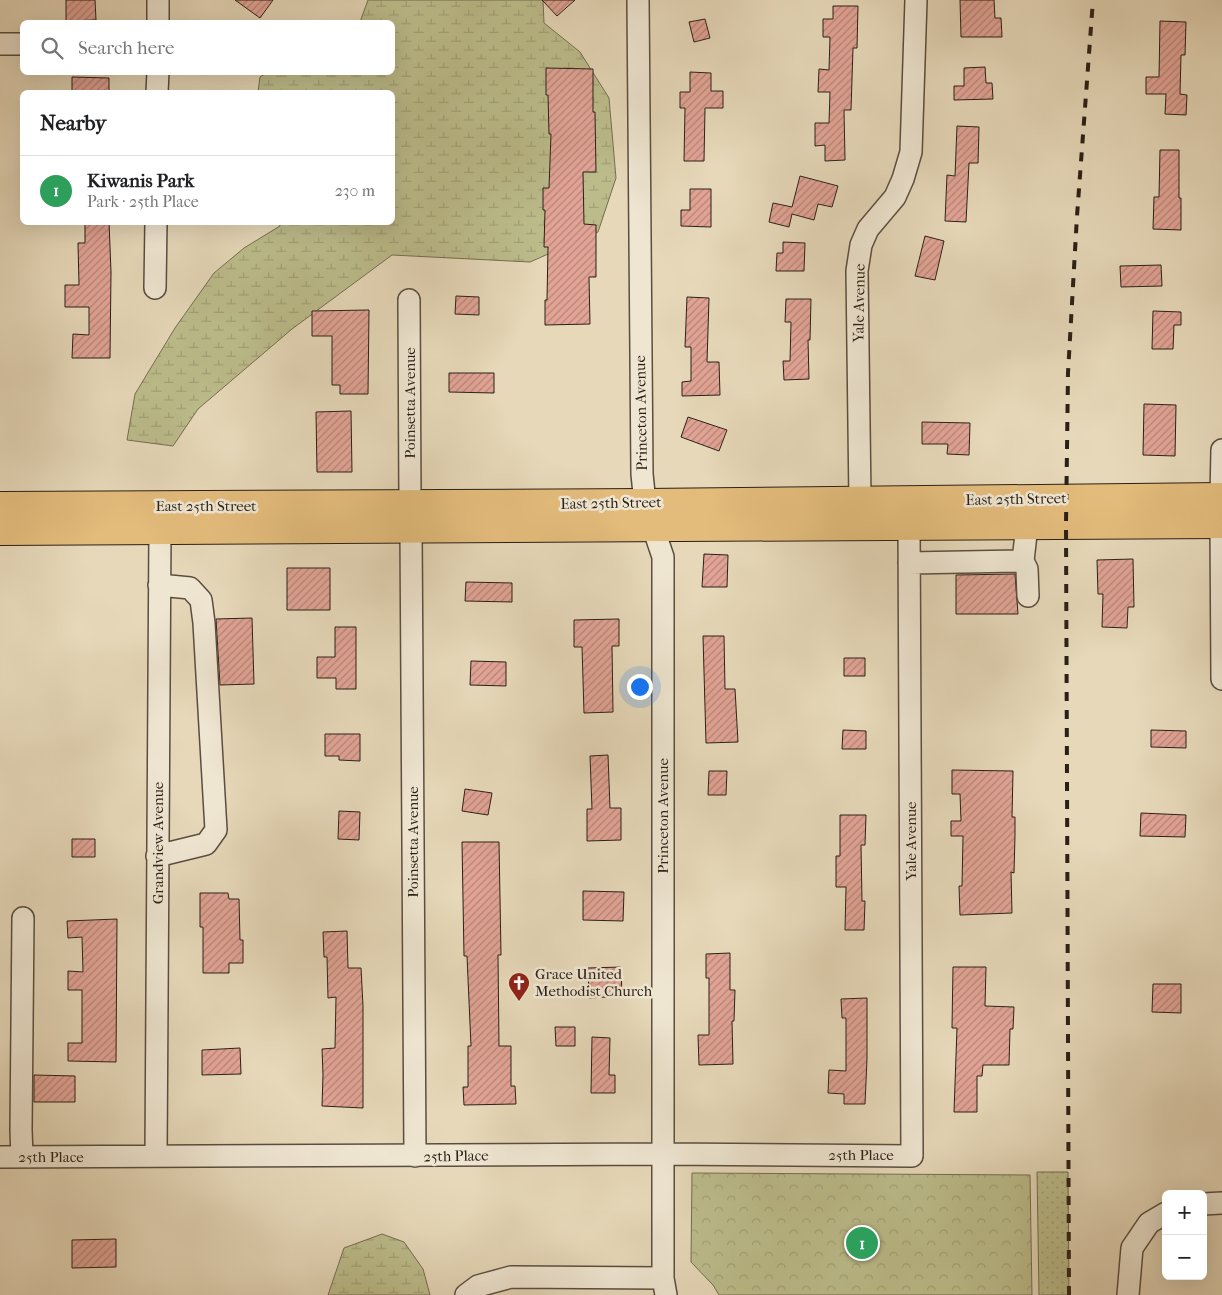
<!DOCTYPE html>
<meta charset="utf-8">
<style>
body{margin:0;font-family:"IM FELL French Canon",serif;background:#f6f6f6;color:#202124}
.controls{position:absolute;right:15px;bottom:15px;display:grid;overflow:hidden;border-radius:8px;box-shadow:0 5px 20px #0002}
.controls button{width:45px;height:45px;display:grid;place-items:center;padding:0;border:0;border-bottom:1px solid #e0e0e0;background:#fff;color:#202124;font:25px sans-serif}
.you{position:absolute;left:639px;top:686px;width:18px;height:18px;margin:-12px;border:4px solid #fff;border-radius:50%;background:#1a73e8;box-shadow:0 0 0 8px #1a73e833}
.badge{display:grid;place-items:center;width:32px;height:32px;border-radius:50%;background:#1a73e8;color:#fff;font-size:16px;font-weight:700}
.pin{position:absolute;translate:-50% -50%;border:2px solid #fff;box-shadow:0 1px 5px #0006}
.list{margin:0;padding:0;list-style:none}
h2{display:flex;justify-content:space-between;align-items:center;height:65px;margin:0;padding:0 20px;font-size:21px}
h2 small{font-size:16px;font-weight:400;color:#757577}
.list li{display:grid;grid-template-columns:32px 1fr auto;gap:15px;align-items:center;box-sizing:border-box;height:70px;padding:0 20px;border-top:1px solid #e0e0e0}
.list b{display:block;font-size:19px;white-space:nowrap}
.list p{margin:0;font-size:16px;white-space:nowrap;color:#757577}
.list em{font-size:16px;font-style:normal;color:#757577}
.icon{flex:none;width:28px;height:28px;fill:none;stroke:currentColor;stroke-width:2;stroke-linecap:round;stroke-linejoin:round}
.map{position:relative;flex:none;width:1222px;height:1295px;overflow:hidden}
.search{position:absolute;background:#fff;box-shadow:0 5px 20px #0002;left:20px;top:20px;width:375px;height:55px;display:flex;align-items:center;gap:12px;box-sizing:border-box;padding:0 18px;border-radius:8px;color:#757577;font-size:19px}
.panel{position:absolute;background:#fff;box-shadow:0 5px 20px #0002;left:20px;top:90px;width:375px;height:135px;border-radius:8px}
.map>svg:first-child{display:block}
.grass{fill:url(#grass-dots);stroke:#746e51}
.wetland{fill:url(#wetland-marsh);stroke:#746e51}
.park{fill:url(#park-crowns);stroke:#746e51}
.building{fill:url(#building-hatch);stroke:#2b2017}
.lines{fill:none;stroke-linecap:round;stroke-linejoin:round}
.minor-casing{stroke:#5a4e40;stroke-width:24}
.major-casing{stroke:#2b2017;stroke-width:30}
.minor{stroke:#efe6d2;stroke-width:21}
.major{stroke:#e3bc7c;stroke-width:28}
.rail{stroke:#2b2017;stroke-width:4;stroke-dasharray:9 9;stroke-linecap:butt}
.labels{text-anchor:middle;stroke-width:5;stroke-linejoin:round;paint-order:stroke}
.street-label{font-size:15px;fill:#2b2017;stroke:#efe6d2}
.poi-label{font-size:15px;fill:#2b2017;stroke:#efe6d2;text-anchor:start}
</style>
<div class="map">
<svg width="1222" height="1295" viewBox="0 0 1222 1295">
<defs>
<pattern id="grass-dots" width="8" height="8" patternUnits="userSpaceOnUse" patternTransform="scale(1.25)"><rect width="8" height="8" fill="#bcbc8b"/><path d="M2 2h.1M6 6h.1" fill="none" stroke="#a2a177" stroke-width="1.8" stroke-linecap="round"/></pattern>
<pattern id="wetland-marsh" width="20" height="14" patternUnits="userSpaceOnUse" patternTransform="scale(1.25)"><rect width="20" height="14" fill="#bcbc8b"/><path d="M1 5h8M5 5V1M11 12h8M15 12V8" fill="none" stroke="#a2a177"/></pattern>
<pattern id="park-crowns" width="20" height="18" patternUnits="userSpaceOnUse" patternTransform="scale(1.25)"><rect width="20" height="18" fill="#bcbc8b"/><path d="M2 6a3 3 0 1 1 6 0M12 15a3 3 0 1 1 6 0" fill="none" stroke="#a2a177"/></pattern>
<pattern id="building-hatch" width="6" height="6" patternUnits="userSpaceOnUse" patternTransform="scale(1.25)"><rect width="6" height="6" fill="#e2a496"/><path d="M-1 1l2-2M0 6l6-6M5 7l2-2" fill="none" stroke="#b78579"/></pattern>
</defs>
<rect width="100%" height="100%" fill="#e6d8b9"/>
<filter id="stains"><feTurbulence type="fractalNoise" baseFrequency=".004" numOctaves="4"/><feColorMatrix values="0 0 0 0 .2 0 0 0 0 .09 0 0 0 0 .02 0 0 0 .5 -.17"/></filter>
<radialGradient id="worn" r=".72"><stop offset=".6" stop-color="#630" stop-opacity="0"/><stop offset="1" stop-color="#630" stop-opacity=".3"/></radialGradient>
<!-- grass -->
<path class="grass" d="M 1037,1172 L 1068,1172 L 1069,1295 L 1039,1295 Z"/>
<!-- wetland -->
<path class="wetland" d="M 368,0 L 543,0 L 544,23 L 580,52 L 609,98 L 616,178 L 598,232 L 530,262 L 392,255 L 292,329 L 198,409 L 173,446 L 127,440 L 135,394 L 175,328 L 214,273 L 244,248 L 280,226 L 279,223 L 392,222 L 392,92 L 258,92 L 260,77 L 268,72 L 392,72 L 392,22 L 360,22 Z
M 382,1234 L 404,1242 L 423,1269 L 430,1295 L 328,1295 L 344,1248 Z"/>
<!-- park -->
<path class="park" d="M 692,1173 L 1030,1175 L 1032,1295 L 719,1295 L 713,1285 L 691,1262 Z"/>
<!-- building -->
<path class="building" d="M 66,0 L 95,0 L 96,20 L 66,21 Z
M 235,0 L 273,0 L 260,18 Z
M 542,0 L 575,0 L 557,16 Z
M 960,0 L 994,0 L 995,18 L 1001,18 L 1002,37 L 961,37 Z
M 833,6 L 858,6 L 857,48 L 853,48 L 851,110 L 844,110 L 845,160 L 825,161 L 825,145 L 815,146 L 815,123 L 829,123 L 830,92 L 818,92 L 819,69 L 829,70 L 830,37 L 823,37 L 823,19 L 833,19 Z
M 705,19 L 710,38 L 694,42 L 689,22 Z
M 1160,21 L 1186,22 L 1185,55 L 1181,55 L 1180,94 L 1187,95 L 1186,115 L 1165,114 L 1166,94 L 1146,94 L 1146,77 L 1159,77 Z
M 985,67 L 986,83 L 992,83 L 993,99 L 954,100 L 954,86 L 964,86 L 964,68 Z
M 546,68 L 593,69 L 593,112 L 595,112 L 596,172 L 583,172 L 584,224 L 596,225 L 596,277 L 589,277 L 590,324 L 545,325 L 545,300 L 547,300 L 548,247 L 544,247 L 545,210 L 543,210 L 543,188 L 549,188 L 551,134 L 549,134 L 548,95 L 546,95 Z
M 690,72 L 711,73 L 711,91 L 723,91 L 723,108 L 705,108 L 704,161 L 684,161 L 685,108 L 680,108 L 680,92 L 690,92 Z
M 72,77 L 109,78 L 109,92 L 72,92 Z
M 957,126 L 979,127 L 978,163 L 969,163 L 966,222 L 945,221 L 947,175 L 955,176 Z
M 1160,150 L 1179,150 L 1179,198 L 1181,198 L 1181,230 L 1153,229 L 1154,197 L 1159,197 Z
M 800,176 L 838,186 L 832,207 L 818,204 L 814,220 L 792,214 L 789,227 L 769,222 L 773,203 L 792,207 Z
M 690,189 L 711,189 L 711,227 L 681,226 L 681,210 L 690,210 Z
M 85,222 L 109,222 L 111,272 L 110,358 L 72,358 L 73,334 L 89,335 L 89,307 L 65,307 L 65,285 L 79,285 L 78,243 L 85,243 Z
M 925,236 L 944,241 L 935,280 L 915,276 Z
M 783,242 L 805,243 L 804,271 L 776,271 L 777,253 L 783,253 Z
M 1161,265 L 1162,286 L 1121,287 L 1120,266 Z
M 456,296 L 479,297 L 479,315 L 455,314 Z
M 687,297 L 709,298 L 707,362 L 719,362 L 720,395 L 682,396 L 682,382 L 691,381 L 691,347 L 685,347 Z
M 786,299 L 811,299 L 810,340 L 808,340 L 809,379 L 784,380 L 783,361 L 790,361 L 791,322 L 785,322 Z
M 369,310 L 368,394 L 340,394 L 340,385 L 332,385 L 332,336 L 312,336 L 312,311 Z
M 1153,311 L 1181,312 L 1181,325 L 1174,325 L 1173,349 L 1152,349 Z
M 449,373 L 494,373 L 494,393 L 449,392 Z
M 1144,404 L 1176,405 L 1175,456 L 1143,455 Z
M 351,411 L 352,472 L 317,472 L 316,412 Z
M 688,417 L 727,430 L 719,451 L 681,437 Z
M 922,422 L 970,423 L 969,455 L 947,454 L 948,444 L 922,444 Z
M 704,554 L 728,555 L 727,587 L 702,587 Z
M 1133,559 L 1134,607 L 1128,607 L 1127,628 L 1102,627 L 1103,594 L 1098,594 L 1097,560 Z
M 287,568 L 330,568 L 330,610 L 287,610 Z
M 1015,574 L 1018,614 L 956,614 L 956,575 Z
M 466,582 L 512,583 L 512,602 L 465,601 Z
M 252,618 L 254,684 L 220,685 L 216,619 Z
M 619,619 L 619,646 L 612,646 L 613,712 L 584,713 L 582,647 L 574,647 L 574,620 Z
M 335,627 L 356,627 L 356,689 L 336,689 L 336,678 L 317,678 L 317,657 L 335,657 Z
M 703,636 L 724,636 L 725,689 L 735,689 L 738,742 L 706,743 Z
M 844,658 L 865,658 L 865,676 L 844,676 Z
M 471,661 L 506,662 L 506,686 L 470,685 Z
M 843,730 L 866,731 L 866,749 L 842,749 Z
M 1151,730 L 1186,731 L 1186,748 L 1151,747 Z
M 325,734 L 360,734 L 360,761 L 339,760 L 339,756 L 325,756 Z
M 608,755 L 610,808 L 621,808 L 621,840 L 587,841 L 587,809 L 592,809 L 590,756 Z
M 952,770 L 1013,771 L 1012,817 L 1015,817 L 1015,835 L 1014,873 L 1011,872 L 1012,913 L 960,915 L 959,886 L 962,886 L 963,836 L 951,836 L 951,821 L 961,821 L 960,794 L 952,794 Z
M 709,771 L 727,771 L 726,795 L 708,795 Z
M 465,789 L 492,793 L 488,815 L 462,811 Z
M 339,811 L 360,812 L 359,840 L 338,839 Z
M 1141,813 L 1186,815 L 1185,837 L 1140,836 Z
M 840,815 L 866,815 L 865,845 L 861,845 L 862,901 L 865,901 L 864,930 L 845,930 L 846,887 L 836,887 L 836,856 L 840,856 Z
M 72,839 L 95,839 L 95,857 L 72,857 Z
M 462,842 L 499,842 L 501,955 L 498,955 L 499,1046 L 511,1046 L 511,1086 L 515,1086 L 516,1104 L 464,1105 L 463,1087 L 468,1087 L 468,1046 L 471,1046 L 467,956 L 464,956 Z
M 583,891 L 624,892 L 623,921 L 583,920 Z
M 200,893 L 228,893 L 229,899 L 239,899 L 240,940 L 243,940 L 243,963 L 229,963 L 229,973 L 203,973 L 203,927 L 200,927 Z
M 117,919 L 116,1062 L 68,1061 L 68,1043 L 82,1043 L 82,990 L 68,990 L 68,971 L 83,972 L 82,937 L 68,938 L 67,921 Z
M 347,931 L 348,968 L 361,968 L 363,1006 L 363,1108 L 322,1106 L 323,1075 L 322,1049 L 335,1048 L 336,997 L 328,998 L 327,957 L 324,957 L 323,932 Z
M 730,953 L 730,990 L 735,990 L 734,1021 L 732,1021 L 733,1064 L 699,1065 L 698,1035 L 709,1035 L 709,978 L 706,978 L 706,954 Z
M 621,967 L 622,996 L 589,998 L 588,968 Z
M 953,967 L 986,967 L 985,1006 L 1014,1007 L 1013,1029 L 1010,1029 L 1009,1065 L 983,1065 L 982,1076 L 977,1076 L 977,1112 L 954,1112 L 957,1028 L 952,1028 Z
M 1153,984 L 1181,984 L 1181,1013 L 1152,1012 Z
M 867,998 L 867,1059 L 865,1104 L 844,1104 L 844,1094 L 828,1093 L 829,1070 L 846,1071 L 846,1018 L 842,1018 L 841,999 Z
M 555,1027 L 575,1027 L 575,1046 L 556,1046 Z
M 592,1037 L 610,1038 L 609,1075 L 615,1075 L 615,1093 L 591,1093 Z
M 240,1048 L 241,1074 L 202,1075 L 202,1050 Z
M 34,1075 L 75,1076 L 75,1102 L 34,1102 Z
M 116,1239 L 116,1267 L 72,1268 L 72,1240 Z"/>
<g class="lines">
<!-- minor casing -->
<g class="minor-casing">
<path id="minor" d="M 158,0 L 158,22
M 638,0 L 642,474 L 645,503 L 663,557 L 663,1278 L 666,1295
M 0,44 L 22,44
M 157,92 L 158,72
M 155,288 L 156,222
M 409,300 L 410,505
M 1221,497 L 1222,450
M 860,501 L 857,271 L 861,245 L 868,229 L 895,197 L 903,179 L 911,152 L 916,0
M 1221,524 L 1222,679
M 411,529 L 415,1156
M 1023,561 L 1027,569 L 1028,596
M 909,563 L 1023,561 L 1027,525
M 157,856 L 206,844 L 216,830 L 204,623 L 201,600 L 190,588 L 159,585
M 156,1156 L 160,530
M 0,1157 L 664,1154 L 912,1156 L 909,526
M 22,1157 L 21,1130 L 23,918
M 1203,1204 L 1222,1203
M 466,1295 L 478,1286 L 511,1277 L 663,1278
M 1128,1295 L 1132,1248 L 1149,1223 L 1166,1213"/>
</g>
<!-- major casing -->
<g class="major-casing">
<path id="major" d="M 0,506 L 645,503 L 1222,497
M 0,531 L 1222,524"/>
</g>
<!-- minor -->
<use href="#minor" class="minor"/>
<!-- major -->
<use href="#major" class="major"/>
<!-- rail -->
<path class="rail" d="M 1069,1295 L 1066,525 L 1068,373 L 1077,216 L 1093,0"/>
</g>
<!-- icons -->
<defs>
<g id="church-pin" transform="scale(1.125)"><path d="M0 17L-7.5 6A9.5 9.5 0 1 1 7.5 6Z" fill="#8f2418" stroke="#efe6d2"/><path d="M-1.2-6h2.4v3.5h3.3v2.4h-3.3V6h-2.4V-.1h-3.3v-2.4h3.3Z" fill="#fff"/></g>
</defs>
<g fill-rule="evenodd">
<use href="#church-pin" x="519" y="983"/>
</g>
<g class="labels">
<!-- street labels -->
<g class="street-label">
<text transform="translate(859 303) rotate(-89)" y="5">Yale Avenue</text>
<text transform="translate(410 403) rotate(-90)" y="5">Poinsetta Avenue</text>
<text transform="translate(641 413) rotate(-91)" y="5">Princeton Avenue</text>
<text transform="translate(1016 499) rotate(-1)" y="5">East 25th Street</text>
<text transform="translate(611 503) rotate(-1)" y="5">East 25th Street</text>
<text x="206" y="511">East 25th Street</text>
<text transform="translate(663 816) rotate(-90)" y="5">Princeton Avenue</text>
<text transform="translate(911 841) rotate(-90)" y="5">Yale Avenue</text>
<text transform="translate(413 842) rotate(-90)" y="5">Poinsetta Avenue</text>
<text transform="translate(158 843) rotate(-90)" y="5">Grandview Avenue</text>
<text x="861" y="1160">25th Place</text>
<text transform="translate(456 1156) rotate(-1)" y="5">25th Place</text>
<text x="51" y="1162">25th Place</text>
</g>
<!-- poi labels -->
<g class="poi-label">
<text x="535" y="979">Grace United<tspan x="535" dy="17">Methodist Church</tspan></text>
</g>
</g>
<rect width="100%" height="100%" filter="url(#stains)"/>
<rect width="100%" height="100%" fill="url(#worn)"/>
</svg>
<div class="controls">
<button>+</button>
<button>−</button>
</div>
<div class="you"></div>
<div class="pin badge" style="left:862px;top:1243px;background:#2e9e5b">1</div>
<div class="search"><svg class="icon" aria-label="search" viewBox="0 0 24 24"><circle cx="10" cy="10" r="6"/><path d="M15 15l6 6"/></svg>Search here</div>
<section class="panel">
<h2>Nearby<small></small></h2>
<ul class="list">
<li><span class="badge" style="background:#2e9e5b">1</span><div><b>Kiwanis Park</b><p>Park · 25th Place</p></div><em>230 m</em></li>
</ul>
</section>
</div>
